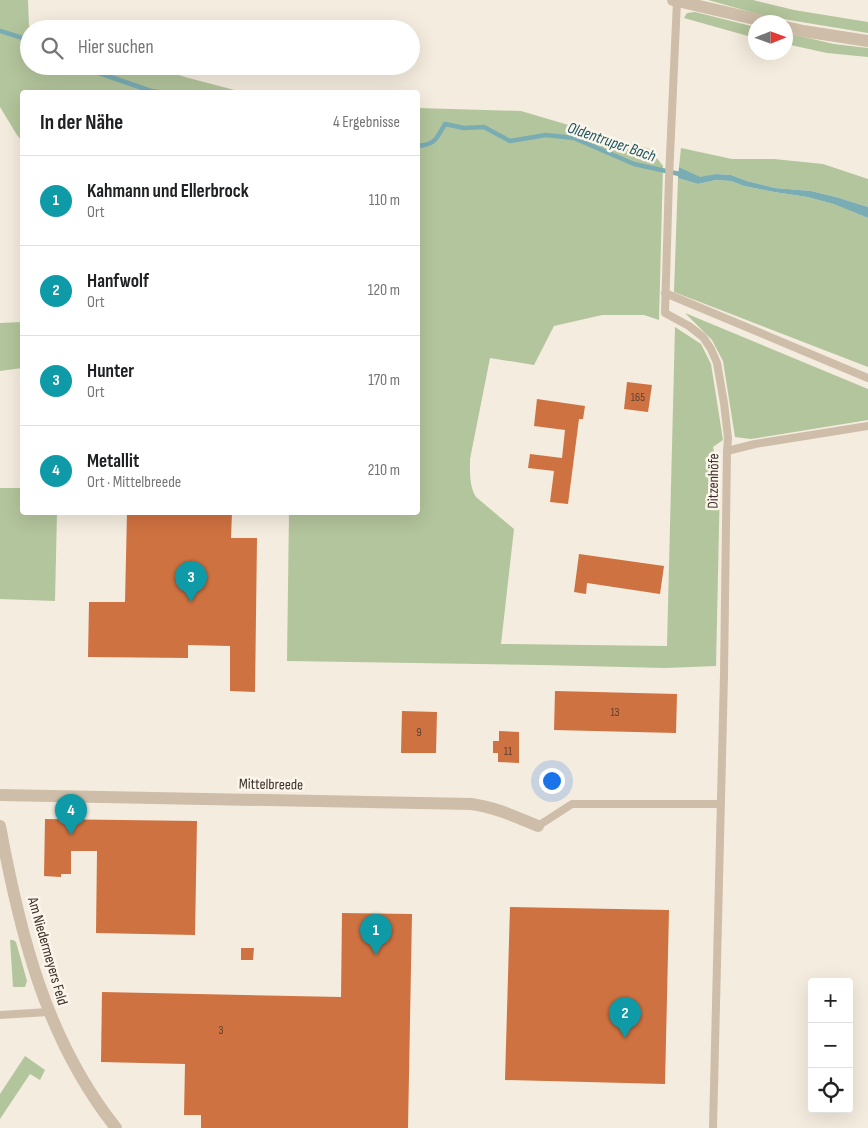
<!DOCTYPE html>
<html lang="de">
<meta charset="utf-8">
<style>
body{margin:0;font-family:"Sofia Sans Condensed",sans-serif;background:#f2f2f2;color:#202124}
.controls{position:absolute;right:15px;bottom:15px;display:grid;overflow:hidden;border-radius:5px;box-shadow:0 5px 20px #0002}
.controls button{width:45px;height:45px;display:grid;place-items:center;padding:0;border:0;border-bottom:1px solid #e0e0e0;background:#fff;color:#202124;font:25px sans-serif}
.compass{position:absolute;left:748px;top:15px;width:45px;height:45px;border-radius:50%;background:#fff;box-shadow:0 5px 20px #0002;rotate:89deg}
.you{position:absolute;left:551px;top:780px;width:18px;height:18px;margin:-12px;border:4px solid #fff;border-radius:50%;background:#1a73e8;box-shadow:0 0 0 8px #1a73e833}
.badge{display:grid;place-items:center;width:32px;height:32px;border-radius:50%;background:#111827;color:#fff;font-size:16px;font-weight:700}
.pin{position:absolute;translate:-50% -41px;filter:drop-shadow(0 1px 2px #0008)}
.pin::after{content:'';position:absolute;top:26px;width:18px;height:15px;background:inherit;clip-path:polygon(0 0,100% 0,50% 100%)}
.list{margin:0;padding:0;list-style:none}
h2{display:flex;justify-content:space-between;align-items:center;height:65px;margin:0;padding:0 20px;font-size:21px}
h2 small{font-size:16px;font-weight:400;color:#757577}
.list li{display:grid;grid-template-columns:32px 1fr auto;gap:15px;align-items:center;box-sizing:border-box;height:90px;padding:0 20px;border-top:1px solid #e0e0e0}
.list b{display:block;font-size:19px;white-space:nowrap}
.list p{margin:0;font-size:16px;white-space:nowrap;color:#757577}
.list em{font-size:16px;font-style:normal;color:#757577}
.icon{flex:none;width:28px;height:28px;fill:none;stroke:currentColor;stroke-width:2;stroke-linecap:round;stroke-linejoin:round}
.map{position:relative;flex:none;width:868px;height:1128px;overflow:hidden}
.search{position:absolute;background:#fff;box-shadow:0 5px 20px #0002;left:20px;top:20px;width:400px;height:55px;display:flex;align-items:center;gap:12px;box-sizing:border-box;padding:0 18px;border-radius:28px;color:#757577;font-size:19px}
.panel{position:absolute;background:#fff;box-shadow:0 5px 20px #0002;left:20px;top:90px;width:400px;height:425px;border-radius:5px}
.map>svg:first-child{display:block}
.green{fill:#b3c59c}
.water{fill:#7aacb4}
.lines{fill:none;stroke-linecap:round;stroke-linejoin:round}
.stream{stroke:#7aacb4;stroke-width:4.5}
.building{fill:#cf7241}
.lane{stroke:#cebda8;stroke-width:8}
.street{stroke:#cebda8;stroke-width:12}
.labels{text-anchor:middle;stroke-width:5;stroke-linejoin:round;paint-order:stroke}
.number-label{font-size:12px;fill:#5f402f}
.street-label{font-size:15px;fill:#3a3029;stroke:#fbf5eb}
.water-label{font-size:16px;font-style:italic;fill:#1a5460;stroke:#fbf5eb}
</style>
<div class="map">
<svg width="868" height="1128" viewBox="0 0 868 1128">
<rect width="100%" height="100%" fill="#f4ecde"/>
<!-- green -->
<path class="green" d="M 0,0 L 28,0 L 29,26 L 38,29 L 29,29 L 29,66 L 152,66 L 185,77 L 242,92 L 22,92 L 22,141 L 17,135 L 0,107 Z
M 708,0 L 753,0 L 794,10 L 868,22 L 868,33 L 765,16 Z
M 695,12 L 755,27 L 755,38 L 684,18 L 687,13 Z
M 786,33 L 834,44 L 868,48 L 868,57 L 827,53 L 786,44 Z
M 418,108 L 521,111 L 650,149 L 663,166 L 659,320 L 644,315 L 602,315 L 554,326 L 534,365 L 490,358 L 470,459 C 470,472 469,486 476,497 L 514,529 L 501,644 L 667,646 L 675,327 L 701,344 L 711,364 L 723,440 L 713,447 L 720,482 L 716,666 L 665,668 L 541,665 L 287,661 L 289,513 L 418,512 Z
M 681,148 L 732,159 L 774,159 L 823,164 L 868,179 L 868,207 L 836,197 L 811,191 L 775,188 L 747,181 L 731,175 L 716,174 L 700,178 L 679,167 Z
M 678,178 L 698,184 L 716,180 L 731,181 L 744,186 L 774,192 L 807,197 L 835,204 L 868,218 L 868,367 L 674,292 Z
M 685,313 L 868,389 L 868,420 L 751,439 L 735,437 L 723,361 L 712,340 Z
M 22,322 L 22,368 L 0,371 L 0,323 Z
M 0,488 L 22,488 L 22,512 L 57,513 L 55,601 L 0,599 Z
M 10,940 L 13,940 L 16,942 L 27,981 L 25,987 L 13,987 Z
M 25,1056 L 45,1070 L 40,1080 L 30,1074 L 0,1119 L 0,1094 Z"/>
<!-- water -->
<path class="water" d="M 679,167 L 700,177 L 716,174 L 731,175 L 747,181 L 775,188 L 811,191 L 836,197 L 868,207 L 868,218 L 834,204 L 807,197 L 774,192 L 744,186 L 731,181 L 716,180 L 698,184 L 678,178 Z"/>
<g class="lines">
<!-- stream -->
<path class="stream" d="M 0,31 L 29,40
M 89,66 L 96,72 L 151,91 L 159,92
M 418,146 C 436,144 436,139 445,124 L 464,128 L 484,127 L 510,141 L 546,135 L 574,138 L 634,164 L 684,175"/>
</g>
<!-- building -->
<path class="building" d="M 627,382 L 652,385 L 648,412 L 624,409 Z
M 537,399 L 585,406 L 583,419 L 579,419 L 568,504 L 550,502 L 554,471 L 528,468 L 530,454 L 562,458 L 565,430 L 534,426 Z
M 127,512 L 232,512 L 231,538 L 257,538 L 255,692 L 230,691 L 230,646 L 188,645 L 188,658 L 88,657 L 89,602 L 125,602 Z
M 579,554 L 664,566 L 660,594 L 587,583 L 586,594 L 574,592 Z
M 555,691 L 677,694 L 676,733 L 554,730 Z
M 402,711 L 437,712 L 436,753 L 401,753 Z
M 499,731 L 519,732 L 519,763 L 498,762 L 498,753 L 493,753 L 493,741 L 499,741 Z
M 45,819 L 197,821 L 195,935 L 96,933 L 97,851 L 71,851 L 71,874 L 61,874 L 61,877 L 44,876 Z
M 510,907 L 669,910 L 665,1084 L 505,1080 Z
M 342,913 L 412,914 L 408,1128 L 201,1128 L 201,1115 L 184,1115 L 185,1064 L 101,1062 L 102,992 L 341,997 Z
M 241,948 L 254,948 L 253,960 L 241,960 Z"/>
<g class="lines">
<!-- lane -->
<path class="lane" d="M 677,1 L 669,178 L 665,313 L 689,326 L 703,337 L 711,349 L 717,363 L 724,403 L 728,438 L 727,451 L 724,675 L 713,1128
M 665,293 L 868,378
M 727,451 L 755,444 L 868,426
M 538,826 L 572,804 L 720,804
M 0,1015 L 48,1012"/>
<!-- street -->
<path class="street" d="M 673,0 L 768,22
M 786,27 L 803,31 L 868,41
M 0,795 L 471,804 C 495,807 516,817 538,826
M 0,826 C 20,934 46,1040 116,1128"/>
</g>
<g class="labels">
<!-- number labels -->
<g class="number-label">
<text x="638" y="401">165</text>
<text x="615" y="716">13</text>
<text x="419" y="736">9</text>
<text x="508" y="755">11</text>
<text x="221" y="1034">3</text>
</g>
<!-- street labels -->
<g class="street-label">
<text transform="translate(713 481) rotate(-89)" y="5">Ditzenhöfe</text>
<text transform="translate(271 784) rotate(1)" y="5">Mittelbreede</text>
<text transform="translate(48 951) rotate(74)" y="5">Am Niedermeyers Feld</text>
</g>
<!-- water labels -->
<g class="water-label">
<text transform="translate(612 141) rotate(19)" y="6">Oldentruper Bach</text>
</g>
</g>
</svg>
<div class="controls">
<button>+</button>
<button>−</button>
<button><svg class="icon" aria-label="locate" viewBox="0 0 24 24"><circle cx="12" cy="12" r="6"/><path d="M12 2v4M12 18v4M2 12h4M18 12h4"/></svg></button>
</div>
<svg class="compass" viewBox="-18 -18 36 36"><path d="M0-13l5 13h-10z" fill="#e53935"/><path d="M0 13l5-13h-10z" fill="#757577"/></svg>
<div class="you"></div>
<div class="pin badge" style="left:376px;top:955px;background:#0f9aa8">1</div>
<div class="pin badge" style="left:625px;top:1038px;background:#0f9aa8">2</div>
<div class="pin badge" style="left:191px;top:602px;background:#0f9aa8">3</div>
<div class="pin badge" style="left:71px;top:835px;background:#0f9aa8">4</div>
<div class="search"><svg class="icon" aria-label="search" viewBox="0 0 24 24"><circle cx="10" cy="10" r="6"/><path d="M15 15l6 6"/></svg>Hier suchen</div>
<section class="panel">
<h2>In der Nähe<small>4 Ergebnisse</small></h2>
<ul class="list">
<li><span class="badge" style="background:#0f9aa8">1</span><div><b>Kahmann und Ellerbrock</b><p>Ort</p></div><em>110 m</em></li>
<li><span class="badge" style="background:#0f9aa8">2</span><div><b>Hanfwolf</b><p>Ort</p></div><em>120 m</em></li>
<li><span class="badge" style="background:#0f9aa8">3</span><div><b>Hunter</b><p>Ort</p></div><em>170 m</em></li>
<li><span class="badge" style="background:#0f9aa8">4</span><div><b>Metallit</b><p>Ort · Mittelbreede</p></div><em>210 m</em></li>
</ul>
</section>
</div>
